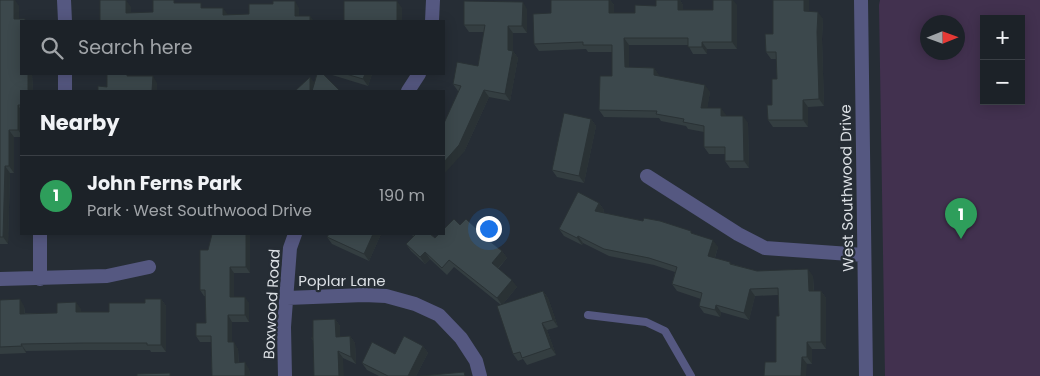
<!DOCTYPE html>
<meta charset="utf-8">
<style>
body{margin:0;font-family:Poppins,sans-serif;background:#252a30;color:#f1f3f6}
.controls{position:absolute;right:15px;top:15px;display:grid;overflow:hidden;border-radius:0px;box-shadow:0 2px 12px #0003}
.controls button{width:45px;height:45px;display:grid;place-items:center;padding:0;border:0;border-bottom:1px solid #3a3f45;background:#1c2228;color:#f1f3f6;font:25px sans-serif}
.compass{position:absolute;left:920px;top:15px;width:45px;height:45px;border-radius:50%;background:#1c2228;box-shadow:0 2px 12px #0003;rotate:89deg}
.you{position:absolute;left:488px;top:228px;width:18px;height:18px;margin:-12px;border:4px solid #fff;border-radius:50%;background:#1a73e8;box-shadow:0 0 0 8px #1a73e833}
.badge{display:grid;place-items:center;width:32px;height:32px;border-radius:50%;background:#bca0f2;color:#fff;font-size:16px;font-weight:700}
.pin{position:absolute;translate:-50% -41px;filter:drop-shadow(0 1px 2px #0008)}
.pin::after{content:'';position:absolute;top:26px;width:18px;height:15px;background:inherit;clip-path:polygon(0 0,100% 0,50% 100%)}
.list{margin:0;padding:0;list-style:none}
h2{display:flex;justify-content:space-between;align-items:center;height:65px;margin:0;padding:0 20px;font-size:21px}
h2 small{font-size:16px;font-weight:400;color:#a0a4a8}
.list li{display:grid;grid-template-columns:32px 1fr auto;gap:15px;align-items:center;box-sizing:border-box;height:80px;padding:0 20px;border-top:1px solid #3a3f45}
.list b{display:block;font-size:19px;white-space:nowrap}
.list p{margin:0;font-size:16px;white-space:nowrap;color:#a0a4a8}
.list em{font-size:16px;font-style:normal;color:#a0a4a8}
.icon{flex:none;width:28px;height:28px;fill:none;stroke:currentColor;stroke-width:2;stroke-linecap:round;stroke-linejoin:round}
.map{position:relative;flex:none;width:1040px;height:376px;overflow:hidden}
.search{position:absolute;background:#1c2228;box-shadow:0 2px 12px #0003;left:20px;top:20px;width:425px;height:55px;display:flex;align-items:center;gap:12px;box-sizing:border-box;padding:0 18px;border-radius:0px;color:#a0a4a8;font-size:19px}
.panel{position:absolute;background:#1c2228;box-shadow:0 2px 12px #0003;left:20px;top:90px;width:425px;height:145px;border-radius:0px}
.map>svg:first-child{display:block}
.green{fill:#42314f;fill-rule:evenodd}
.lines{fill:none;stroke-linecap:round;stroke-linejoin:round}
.service{stroke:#555881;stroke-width:8}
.minor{stroke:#555881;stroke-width:14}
.wall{fill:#343e41}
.shaded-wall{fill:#2a3235}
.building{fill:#3c484c;stroke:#2a3235}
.labels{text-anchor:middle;stroke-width:4.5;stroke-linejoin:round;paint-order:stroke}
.street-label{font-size:15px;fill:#dbdfe4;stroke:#262d35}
</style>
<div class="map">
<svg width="1040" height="376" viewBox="0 0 1040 376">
<rect width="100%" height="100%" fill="#262d35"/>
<!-- green -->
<path class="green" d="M 880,0 L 1040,0 L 1040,376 L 885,376 L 879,5 ZM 984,19 L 1021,19 L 1021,101 L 984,101 ZM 928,22 L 958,22 L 958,52 L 928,52 Z"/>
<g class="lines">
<!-- service -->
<path class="service" d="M 588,315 L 646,322 L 665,331 L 691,376"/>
<!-- minor -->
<path class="minor" d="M 64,0 L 65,21
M 861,0 L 866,376
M 432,21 L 433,0
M 65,74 L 65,91
M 408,91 L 419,74
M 647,176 L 738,234 L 765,248 L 864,255
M 40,234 L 40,279
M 0,279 L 107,276 L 149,267
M 287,298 L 364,295 L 386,296 L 415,304 L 439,315 L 461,338 L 476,361 L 480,376
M 285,376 L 284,327 L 290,248 L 295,234"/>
</g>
<!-- wall -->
<path class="wall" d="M 0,0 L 19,6 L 19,19 L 21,21 L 32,74 L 33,91 L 21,91 L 21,137 L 14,137 L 14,173 L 10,173 L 8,244 L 0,244 Z
M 551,0 L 610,0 L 614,5 L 614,13 L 635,13 L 656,6 L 678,0 L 680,0 L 683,5 L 683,10 L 713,10 L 737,5 L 737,49 L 707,49 L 707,54 L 693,54 L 688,45 L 629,45 L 629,67 L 654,68 L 659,76 L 710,92 L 707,108 L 726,115 L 726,116 L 748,123 L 749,168 L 730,168 L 725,161 L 725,154 L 709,154 L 704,147 L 704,132 L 688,129 L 686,126 L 661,121 L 659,118 L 604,117 L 599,110 L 612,76 L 612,52 L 588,52 L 586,49 L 539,51 L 534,44 L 551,13 Z
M 773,0 L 809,0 L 809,11 L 823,19 L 822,39 L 824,106 L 808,107 L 808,127 L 773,127 L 768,120 L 772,105 L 777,79 L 776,59 L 771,59 L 766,52 L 773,34 Z
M 527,9 L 527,33 L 513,33 L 513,51 L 518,58 L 510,101 L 489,97 L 464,152 L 458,91 L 453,84 L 478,66 L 484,32 L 469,32 L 464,25 Z
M 329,74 L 372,74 L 368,86 Z
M 591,119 L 596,126 L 584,183 L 557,177 L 552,170 Z
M 599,203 L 604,210 L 603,213 L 694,234 L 718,247 L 715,258 L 732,264 L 757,271 L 813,276 L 814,291 L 821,291 L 826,298 L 826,349 L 812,349 L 812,364 L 776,362 L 779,316 L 778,295 L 755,296 L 749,320 L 721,312 L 720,317 L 704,313 L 699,306 L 701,299 L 677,291 L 672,284 L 675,272 L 654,265 L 609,256 L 583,243 L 582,245 L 564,236 L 559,229 Z
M 460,225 L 478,230 L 481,234 L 502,251 L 507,258 L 498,269 L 517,287 L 503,304 L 543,291 L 548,298 L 558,327 L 547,330 L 556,355 L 527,365 L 523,359 L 518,361 L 513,354 L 501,305 L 454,267 L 447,275 L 430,259 L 425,264 L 411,251 L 406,244 L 414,236 L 409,234 L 430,234 L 435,238 Z
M 250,234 L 250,273 L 234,273 L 234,297 L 249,303 L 249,322 L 232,322 L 232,342 L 238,349 L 239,363 L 249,369 L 250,376 L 212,376 L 211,342 L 200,342 L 196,336 L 206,323 L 205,296 L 204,296 L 200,290 L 208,250 Z
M 381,234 L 369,261 L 332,244 L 327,237 Z
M 161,299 L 166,306 L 166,352 L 151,352 L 150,350 L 88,350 L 26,351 L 26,353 L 0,354 L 0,300 L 24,306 L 25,313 L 57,313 L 81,309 L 81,312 L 109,312 Z
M 335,319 L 340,326 L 340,337 L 350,336 L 355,343 L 356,364 L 343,358 L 313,340 L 311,338 L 313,338 Z
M 423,346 L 428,353 L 416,376 L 379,376 L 367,370 L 362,363 Z"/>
<!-- shaded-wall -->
<path class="shaded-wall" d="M 14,0 L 15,0 L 19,6 L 19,26 L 14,19 Z
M 126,0 L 131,7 L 131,20 L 126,13 Z
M 609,0 L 610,0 L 614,5 L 614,20 L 609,13 Z
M 678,0 L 680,0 L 683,5 L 683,17 L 678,10 Z
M 732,0 L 733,0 L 737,5 L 737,49 L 732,42 Z
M 804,0 L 809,0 L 809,18 L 804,11 Z
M 295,1 L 299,8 L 299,21 L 295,16 Z
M 397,1 L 402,8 L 402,21 L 397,21 Z
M 523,2 L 527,9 L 527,33 L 522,26 Z
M 223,8 L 228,15 L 223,15 Z
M 818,12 L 823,19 L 822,39 L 824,106 L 819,99 L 817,32 Z
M 310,16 L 314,21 L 310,21 Z
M 508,26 L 513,33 L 513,55 L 513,51 L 518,58 L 510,101 L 505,94 Z
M 624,38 L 629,45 L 629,74 L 625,67 Z
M 702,42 L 707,49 L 707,54 L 702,47 Z
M 654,68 L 659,75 L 658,82 L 654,75 Z
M 28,74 L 32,74 L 33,91 L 28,91 Z
M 365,74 L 372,74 L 368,86 L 363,79 Z
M 153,76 L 157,83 L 157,91 L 152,91 Z
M 310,77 L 315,83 L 315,91 L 310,91 Z
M 705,85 L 710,92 L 706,116 L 701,108 Z
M 484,90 L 489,97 L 464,152 L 444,174 L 444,162 Z
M 803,100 L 808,107 L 808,127 L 803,120 Z
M 18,105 L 21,110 L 21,134 L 18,130 Z
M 721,108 L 726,115 L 726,124 L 721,116 Z
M 743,116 L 748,123 L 749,168 L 744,161 Z
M 591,119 L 596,126 L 584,183 L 579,176 Z
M 9,130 L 14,137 L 14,173 L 9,166 Z
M 5,166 L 10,173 L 8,244 L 3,237 Z
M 599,203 L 604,210 L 600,218 L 595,211 Z
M 246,234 L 250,234 L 250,273 L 246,267 Z
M 373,234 L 381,234 L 369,261 L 364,254 Z
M 578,236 L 583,243 L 582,245 L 577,238 Z
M 713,240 L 718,247 L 713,263 L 708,256 Z
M 502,251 L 507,258 L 496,270 L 492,263 Z
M 425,252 L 430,259 L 425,264 L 420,257 Z
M 230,267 L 234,273 L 234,303 L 230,297 Z
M 808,269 L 813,276 L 814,298 L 809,291 Z
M 512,280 L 517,287 L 502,305 L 497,298 Z
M 750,289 L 755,296 L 749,320 L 744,313 Z
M 543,291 L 548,298 L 558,327 L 553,320 Z
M 821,291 L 826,298 L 826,349 L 821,342 Z
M 245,297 L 249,303 L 249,322 L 245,315 Z
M 20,299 L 24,306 L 25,320 L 20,314 Z
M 161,299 L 166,306 L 166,352 L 161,345 Z
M 76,302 L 81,309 L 81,319 L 76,312 Z
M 716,305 L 721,312 L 720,317 L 715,310 Z
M 228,315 L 232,322 L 232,349 L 228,342 Z
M 335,319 L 340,326 L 340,344 L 336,337 Z
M 542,323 L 547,330 L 556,355 L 551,348 Z
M 350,336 L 355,343 L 356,364 L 351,357 Z
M 234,342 L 238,349 L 239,369 L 235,363 Z
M 807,342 L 812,349 L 812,364 L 807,357 Z
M 21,344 L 26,351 L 26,353 L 22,346 Z
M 423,346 L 428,353 L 416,376 L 408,376 Z
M 338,351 L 343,358 L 344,376 L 339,376 Z
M 802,357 L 807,364 L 806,376 L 801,376 Z
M 245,362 L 249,369 L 250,376 L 245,376 Z"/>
<!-- building -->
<path class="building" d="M 0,0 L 14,0 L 14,19 L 25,19 L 25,21 L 21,21 L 21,74 L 28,74 L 28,91 L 21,91 L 21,105 L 18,105 L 18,130 L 9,130 L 9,166 L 5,166 L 3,237 L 0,237 Z
M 100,0 L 126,0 L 126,13 L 153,12 L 153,0 L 174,0 L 174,3 L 201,3 L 201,8 L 223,8 L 223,15 L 249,14 L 249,4 L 273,4 L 273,1 L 295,1 L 295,16 L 310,16 L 310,21 L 100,21 Z
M 551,0 L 609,0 L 609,13 L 635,13 L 635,5 L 656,6 L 656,0 L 678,0 L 678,10 L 713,10 L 713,0 L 732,0 L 732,42 L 702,42 L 702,47 L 688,47 L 688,38 L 624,38 L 625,67 L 654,68 L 654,75 L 705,85 L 701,108 L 721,108 L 721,116 L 743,116 L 744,161 L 725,161 L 725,147 L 704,147 L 704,126 L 683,122 L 684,119 L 656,114 L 657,111 L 599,110 L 600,76 L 612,76 L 612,45 L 583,45 L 583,42 L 534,44 L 533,14 L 551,13 Z
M 773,0 L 804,0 L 804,11 L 818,12 L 817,32 L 819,99 L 803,100 L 803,120 L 768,120 L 767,105 L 772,105 L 772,79 L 777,79 L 776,52 L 766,52 L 765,34 L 773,34 Z
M 344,1 L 397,1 L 397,21 L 344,21 Z
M 464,1 L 523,2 L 522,26 L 508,26 L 508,50 L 513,51 L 505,94 L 484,90 L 459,145 L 444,162 L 444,123 L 461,86 L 453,84 L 457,62 L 478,66 L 485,25 L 464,25 Z
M 107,74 L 127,74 L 127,76 L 153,76 L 152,91 L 98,91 L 98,86 L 107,87 Z
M 317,74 L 323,74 L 340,91 L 312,91 Z
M 346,74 L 365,74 L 363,79 Z
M 310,77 L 310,91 L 295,91 Z
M 564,113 L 591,119 L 579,176 L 552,170 Z
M 578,192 L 599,203 L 595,211 L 643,221 L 644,218 L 660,221 L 691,231 L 691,233 L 713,240 L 708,256 L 730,262 L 730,264 L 757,271 L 808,269 L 809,291 L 821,291 L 821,342 L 807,342 L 807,357 L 802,357 L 801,376 L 764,376 L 765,362 L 776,362 L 776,316 L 779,316 L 778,288 L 750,289 L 744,313 L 716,305 L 715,310 L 699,306 L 702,293 L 672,284 L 677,267 L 649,258 L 604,249 L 578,236 L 577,238 L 559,229 Z
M 454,219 L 460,225 L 466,219 L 478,230 L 477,231 L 502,251 L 492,263 L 512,280 L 497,298 L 449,260 L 442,268 L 425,252 L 420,257 L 406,244 L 416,234 L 430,234 L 435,238 L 439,234 L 444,234 L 444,229 Z
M 212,234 L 246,234 L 246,267 L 230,267 L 230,297 L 245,297 L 245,315 L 228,315 L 228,342 L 234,342 L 235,363 L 245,362 L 245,376 L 212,376 L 211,336 L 196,336 L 196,323 L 206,323 L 205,290 L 200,290 L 200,250 L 208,250 Z
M 329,234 L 373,234 L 364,254 L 327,237 Z
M 543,291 L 553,320 L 542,323 L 551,348 L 522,358 L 520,352 L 513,354 L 497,306 Z
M 20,299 L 20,314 L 57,313 L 57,303 L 76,302 L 76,312 L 109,312 L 109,303 L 145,303 L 145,299 L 161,299 L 161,345 L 147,345 L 147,343 L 83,343 L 21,344 L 22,346 L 0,347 L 0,300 Z
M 335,319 L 336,337 L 350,336 L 351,357 L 338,351 L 339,376 L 314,376 L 313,338 L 311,338 L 313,338 L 313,320 Z
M 404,336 L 423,346 L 408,376 L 388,376 L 362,363 L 372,342 L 395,354 Z
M 464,372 L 465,376 L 420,376 Z
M 170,373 L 170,376 L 137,376 L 137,374 Z"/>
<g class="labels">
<!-- street labels -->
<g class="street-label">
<text transform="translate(847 188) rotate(-91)" y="5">West Southwood Drive</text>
<text x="342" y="286">Poplar Lane</text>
<text transform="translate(272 304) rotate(-87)" y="5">Boxwood Road</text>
</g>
</g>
</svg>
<div class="controls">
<button>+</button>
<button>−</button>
</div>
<svg class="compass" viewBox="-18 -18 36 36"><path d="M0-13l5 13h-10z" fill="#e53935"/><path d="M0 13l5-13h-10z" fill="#a0a4a8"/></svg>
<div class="you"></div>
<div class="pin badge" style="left:961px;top:239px;background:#2e9e5b">1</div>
<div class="search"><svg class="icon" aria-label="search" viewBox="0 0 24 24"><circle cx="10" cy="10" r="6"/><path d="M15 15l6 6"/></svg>Search here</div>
<section class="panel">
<h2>Nearby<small></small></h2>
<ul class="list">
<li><span class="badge" style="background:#2e9e5b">1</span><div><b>John Ferns Park</b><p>Park · West Southwood Drive</p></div><em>190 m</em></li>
</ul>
</section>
</div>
